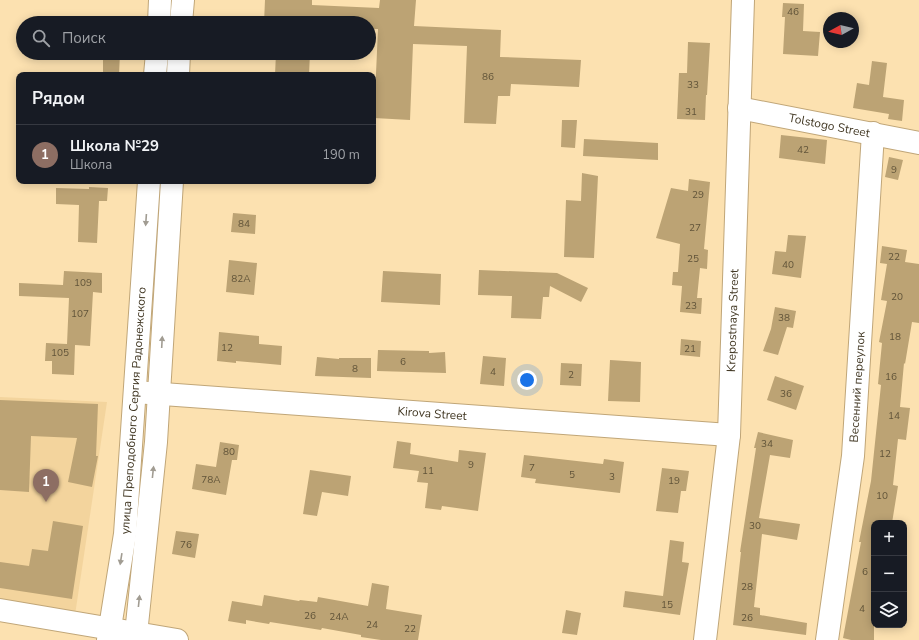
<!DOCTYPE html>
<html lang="ru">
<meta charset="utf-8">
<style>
body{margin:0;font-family:"Nunito Sans",sans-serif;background:#242831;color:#f1f3f6}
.controls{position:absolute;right:12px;bottom:12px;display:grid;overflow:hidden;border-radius:8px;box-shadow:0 2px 10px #0003}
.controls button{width:36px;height:36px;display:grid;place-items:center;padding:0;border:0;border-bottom:1px solid #363941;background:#171b24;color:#f1f3f6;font:20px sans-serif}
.compass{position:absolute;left:823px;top:12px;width:36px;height:36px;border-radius:50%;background:#171b24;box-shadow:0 2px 10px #0003;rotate:262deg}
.you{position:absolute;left:527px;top:380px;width:14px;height:14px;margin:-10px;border:3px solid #fff;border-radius:50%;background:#1a73e8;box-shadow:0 0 0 6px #1a73e833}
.badge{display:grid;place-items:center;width:26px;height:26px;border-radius:50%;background:#8ea8da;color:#fff;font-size:13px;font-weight:700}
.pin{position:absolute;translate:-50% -33px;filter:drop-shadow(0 1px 2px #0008)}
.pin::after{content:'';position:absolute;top:21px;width:14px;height:12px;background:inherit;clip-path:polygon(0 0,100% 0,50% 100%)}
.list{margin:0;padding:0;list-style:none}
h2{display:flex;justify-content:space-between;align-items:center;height:52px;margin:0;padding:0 16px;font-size:17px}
h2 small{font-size:13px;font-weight:400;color:#9ea1a6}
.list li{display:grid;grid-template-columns:26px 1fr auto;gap:12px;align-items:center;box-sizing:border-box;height:60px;padding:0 16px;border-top:1px solid #363941}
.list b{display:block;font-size:15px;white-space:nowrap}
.list p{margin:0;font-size:13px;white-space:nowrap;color:#9ea1a6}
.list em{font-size:13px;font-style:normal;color:#9ea1a6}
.icon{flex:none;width:22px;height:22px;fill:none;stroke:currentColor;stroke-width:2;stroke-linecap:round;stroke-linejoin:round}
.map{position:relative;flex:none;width:919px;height:640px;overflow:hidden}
.search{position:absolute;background:#171b24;box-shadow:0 2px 10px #0003;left:16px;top:16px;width:360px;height:44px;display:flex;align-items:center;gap:10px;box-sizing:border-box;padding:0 14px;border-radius:22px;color:#9ea1a6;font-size:15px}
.panel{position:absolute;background:#171b24;box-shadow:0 2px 10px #0003;left:16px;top:72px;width:360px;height:112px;border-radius:8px}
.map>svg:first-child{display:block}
.built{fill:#f3d49d}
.building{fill:#bca374}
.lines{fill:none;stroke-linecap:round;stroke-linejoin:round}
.minor-casing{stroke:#c0a678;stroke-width:24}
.minor{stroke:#fff;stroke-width:22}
.oneway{fill:#a19c92}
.labels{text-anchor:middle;stroke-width:3.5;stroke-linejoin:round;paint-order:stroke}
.number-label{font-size:10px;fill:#615439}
.street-label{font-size:12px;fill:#433925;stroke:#fbf0dd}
</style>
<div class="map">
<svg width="919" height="640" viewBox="0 0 919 640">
<rect width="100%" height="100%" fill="#fce1b0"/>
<!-- built -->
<path class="built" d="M 0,397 L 107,402 L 75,615 L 0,602 Z"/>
<!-- building -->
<path class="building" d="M 265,0 L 312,0 L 312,5 L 379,8 L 380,0 L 416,0 L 414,26 L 501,30 L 500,57 L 581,60 L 579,87 L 511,84 L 510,96 L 498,96 L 496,124 L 464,123 L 467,46 L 413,44 L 410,120 L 374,118 L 378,29 L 369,29 L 369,23 L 264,23 Z
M 783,3 L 804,4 L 803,31 L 820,32 L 818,56 L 783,54 L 785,17 L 782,17 Z
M 688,42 L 710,43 L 707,95 L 706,95 L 705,120 L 677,119 L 679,73 L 687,73 Z
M 103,53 L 120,53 L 119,75 L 103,75 Z
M 276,53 L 310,53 L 309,75 L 275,75 Z
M 872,61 L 887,63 L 883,97 L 904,100 L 902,121 L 888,119 L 889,114 L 853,108 L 857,83 L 869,85 Z
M 562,120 L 577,120 L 575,148 L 561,147 Z
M 781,135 L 827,140 L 825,164 L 779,158 Z
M 584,139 L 658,143 L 658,160 L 583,156 Z
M 889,157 L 903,160 L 898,180 L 885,177 Z
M 582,173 L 598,176 L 594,258 L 564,257 L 566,200 L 581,201 Z
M 689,179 L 710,182 L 704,249 L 708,250 L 707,269 L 700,268 L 697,298 L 702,298 L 701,314 L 680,312 L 682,286 L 672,285 L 673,272 L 678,272 L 680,244 L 656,238 L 671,188 L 688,191 Z
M 89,187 L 108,188 L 107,201 L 99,201 L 97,243 L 78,242 L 79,205 L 56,204 L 56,188 L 89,189 Z
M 233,213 L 256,215 L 255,234 L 231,232 Z
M 788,235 L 806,236 L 801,278 L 772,274 L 775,251 L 786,252 Z
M 882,246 L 907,250 L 905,262 L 919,264 L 919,323 L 912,322 L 905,364 L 904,363 L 900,407 L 910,408 L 906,440 L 898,439 L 893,485 L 898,486 L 892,523 L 874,523 L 874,640 L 851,640 L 843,638 L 861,542 L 859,542 L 871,481 L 881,385 L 878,384 L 882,343 L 879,342 L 887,301 L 881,300 L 887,264 L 880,263 Z
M 229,260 L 257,263 L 254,295 L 226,292 Z
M 479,270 L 557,273 L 588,288 L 581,302 L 550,286 L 549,297 L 543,297 L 541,319 L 511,318 L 512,296 L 478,295 Z
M 64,271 L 102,273 L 102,293 L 93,292 L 90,346 L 75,345 L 74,375 L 52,374 L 52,361 L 45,361 L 46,343 L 67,344 L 69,298 L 19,296 L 19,283 L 63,285 Z
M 383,271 L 441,274 L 440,305 L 381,302 Z
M 775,307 L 796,311 L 793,328 L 787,327 L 778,355 L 763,351 L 771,329 Z
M 219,332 L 259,336 L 259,344 L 282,346 L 281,365 L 236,361 L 236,363 L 217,361 Z
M 681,339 L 701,341 L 700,357 L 680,355 Z
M 378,350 L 429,351 L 429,353 L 445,352 L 446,373 L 377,371 Z
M 483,356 L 506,358 L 504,386 L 480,384 Z
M 317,357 L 339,359 L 339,358 L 371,358 L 371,378 L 315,376 Z
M 610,360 L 641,362 L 640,402 L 608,401 Z
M 561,363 L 582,364 L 581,386 L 560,385 Z
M 775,376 L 804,386 L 796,410 L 767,400 Z
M 0,400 L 98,404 L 96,456 L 98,456 L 92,487 L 68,482 L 77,438 L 31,436 L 29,492 L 0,490 Z
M 758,432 L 793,440 L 790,458 L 770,455 L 759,518 L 800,524 L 797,540 L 762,534 L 754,607 L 760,608 L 760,615 L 807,623 L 806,635 L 733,625 L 741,552 L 740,552 L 756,448 L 754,448 Z
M 397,441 L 411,443 L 410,454 L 458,462 L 459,450 L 486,453 L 478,511 L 442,506 L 441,510 L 425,508 L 428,483 L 417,482 L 419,471 L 393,468 Z
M 220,442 L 239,445 L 237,460 L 232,460 L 226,495 L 192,489 L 196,464 L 216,467 Z
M 524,455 L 603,464 L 604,459 L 624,462 L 620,493 L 535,483 L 536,479 L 521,477 Z
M 662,468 L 689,471 L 686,491 L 681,491 L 678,513 L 656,511 Z
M 310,470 L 351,476 L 348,496 L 322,492 L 317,516 L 303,514 Z
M 53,521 L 83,526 L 72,599 L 0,588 L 0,562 L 29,566 L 32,549 L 48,551 Z
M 176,531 L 199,534 L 195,558 L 172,554 Z
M 670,540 L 684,542 L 682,562 L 689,563 L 680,615 L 623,607 L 625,591 L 663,596 Z
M 372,583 L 389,586 L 386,609 L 422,615 L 418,640 L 381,640 L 361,637 L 361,635 L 322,628 L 321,630 L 270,622 L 269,624 L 246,620 L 246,624 L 228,621 L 232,601 L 262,606 L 264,595 L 299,601 L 300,600 L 317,602 L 318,597 L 368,606 Z
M 566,610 L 581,613 L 577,635 L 562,633 Z"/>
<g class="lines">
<!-- minor casing -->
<g class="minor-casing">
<g id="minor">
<path d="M 159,23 L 160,0"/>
<path d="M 181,23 L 183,0"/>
<path d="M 155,75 L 157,53"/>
<path d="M 178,75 L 179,53"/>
<path id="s1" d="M 739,108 L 919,143"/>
<path id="s2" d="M 135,392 L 729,435"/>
<path d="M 0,610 L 177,640"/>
<path id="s3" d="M 108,640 L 125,534 L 149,181"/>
<path d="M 134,640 L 136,634 L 156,442 L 172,181"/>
<path id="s4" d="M 705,640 L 729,435 L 743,0"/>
<path id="s5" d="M 827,640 L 853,456 L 873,133"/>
</g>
</g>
<!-- minor -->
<use href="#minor" class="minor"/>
</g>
<!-- one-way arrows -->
<defs><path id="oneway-solid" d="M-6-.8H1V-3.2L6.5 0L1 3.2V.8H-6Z"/></defs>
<g class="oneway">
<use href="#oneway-solid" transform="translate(146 220) rotate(94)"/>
<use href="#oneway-solid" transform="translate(162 342) rotate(-87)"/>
<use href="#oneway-solid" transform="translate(153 472) rotate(-84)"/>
<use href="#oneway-solid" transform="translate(121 559) rotate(99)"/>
<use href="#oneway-solid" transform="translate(139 601) rotate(-84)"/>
</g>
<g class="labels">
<!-- number labels -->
<g class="number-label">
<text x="793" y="15">46</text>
<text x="488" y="80">86</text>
<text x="693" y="88">33</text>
<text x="691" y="115">31</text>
<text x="803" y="153">42</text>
<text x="894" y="173">9</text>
<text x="698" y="198">29</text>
<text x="244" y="227">84</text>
<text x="695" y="231">27</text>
<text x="894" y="260">22</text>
<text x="693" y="262">25</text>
<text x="788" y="268">40</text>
<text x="241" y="282">82А</text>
<text x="83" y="286">109</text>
<text x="897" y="300">20</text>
<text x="691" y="309">23</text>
<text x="80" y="317">107</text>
<text x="784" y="321">38</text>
<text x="895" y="340">18</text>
<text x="227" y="351">12</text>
<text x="690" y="352">21</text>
<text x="60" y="356">105</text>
<text x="403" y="365">6</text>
<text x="355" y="372">8</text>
<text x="493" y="375">4</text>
<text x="571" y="378">2</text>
<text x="891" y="380">16</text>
<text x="786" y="397">36</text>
<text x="894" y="419">14</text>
<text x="767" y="447">34</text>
<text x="229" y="455">80</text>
<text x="885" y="457">12</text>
<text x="471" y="468">9</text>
<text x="532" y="471">7</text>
<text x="428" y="474">11</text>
<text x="572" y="478">5</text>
<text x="612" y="480">3</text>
<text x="211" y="483">78А</text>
<text x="674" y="484">19</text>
<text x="882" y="499">10</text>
<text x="755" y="529">30</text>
<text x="186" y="548">76</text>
<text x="865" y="575">6</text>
<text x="747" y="590">28</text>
<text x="667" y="608">15</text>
<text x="862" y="612">4</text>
<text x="310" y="619">26</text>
<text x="339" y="620">24А</text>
<text x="747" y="621">26</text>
<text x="372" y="628">24</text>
<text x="410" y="632">22</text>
</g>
<!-- street labels -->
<g class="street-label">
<text dy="4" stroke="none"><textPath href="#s1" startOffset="92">Tolstogo Street</textPath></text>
<text dy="4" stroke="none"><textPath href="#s4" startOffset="321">Krepostnaya Street</textPath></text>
<text dy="4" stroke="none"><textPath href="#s5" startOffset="255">Весенний переулок</textPath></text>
<text dy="4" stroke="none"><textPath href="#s3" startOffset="231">улица Преподобного Сергия Радонежского</textPath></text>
<text dy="4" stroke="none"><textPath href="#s2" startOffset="298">Kirova Street</textPath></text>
</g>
</g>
</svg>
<div class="controls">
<button>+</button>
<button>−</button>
<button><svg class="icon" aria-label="layers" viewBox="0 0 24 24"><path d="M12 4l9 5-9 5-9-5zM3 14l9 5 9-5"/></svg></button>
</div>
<svg class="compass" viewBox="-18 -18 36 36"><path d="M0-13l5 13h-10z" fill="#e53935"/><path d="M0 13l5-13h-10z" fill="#9ea1a6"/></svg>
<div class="you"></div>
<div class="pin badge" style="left:46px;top:502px;background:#8d6e63">1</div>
<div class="search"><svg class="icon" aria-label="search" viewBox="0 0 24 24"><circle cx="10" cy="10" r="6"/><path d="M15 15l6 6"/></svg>Поиск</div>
<section class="panel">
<h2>Рядом<small></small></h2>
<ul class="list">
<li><span class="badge" style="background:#8d6e63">1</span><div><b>Школа №29</b><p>Школа</p></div><em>190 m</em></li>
</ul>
</section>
</div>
